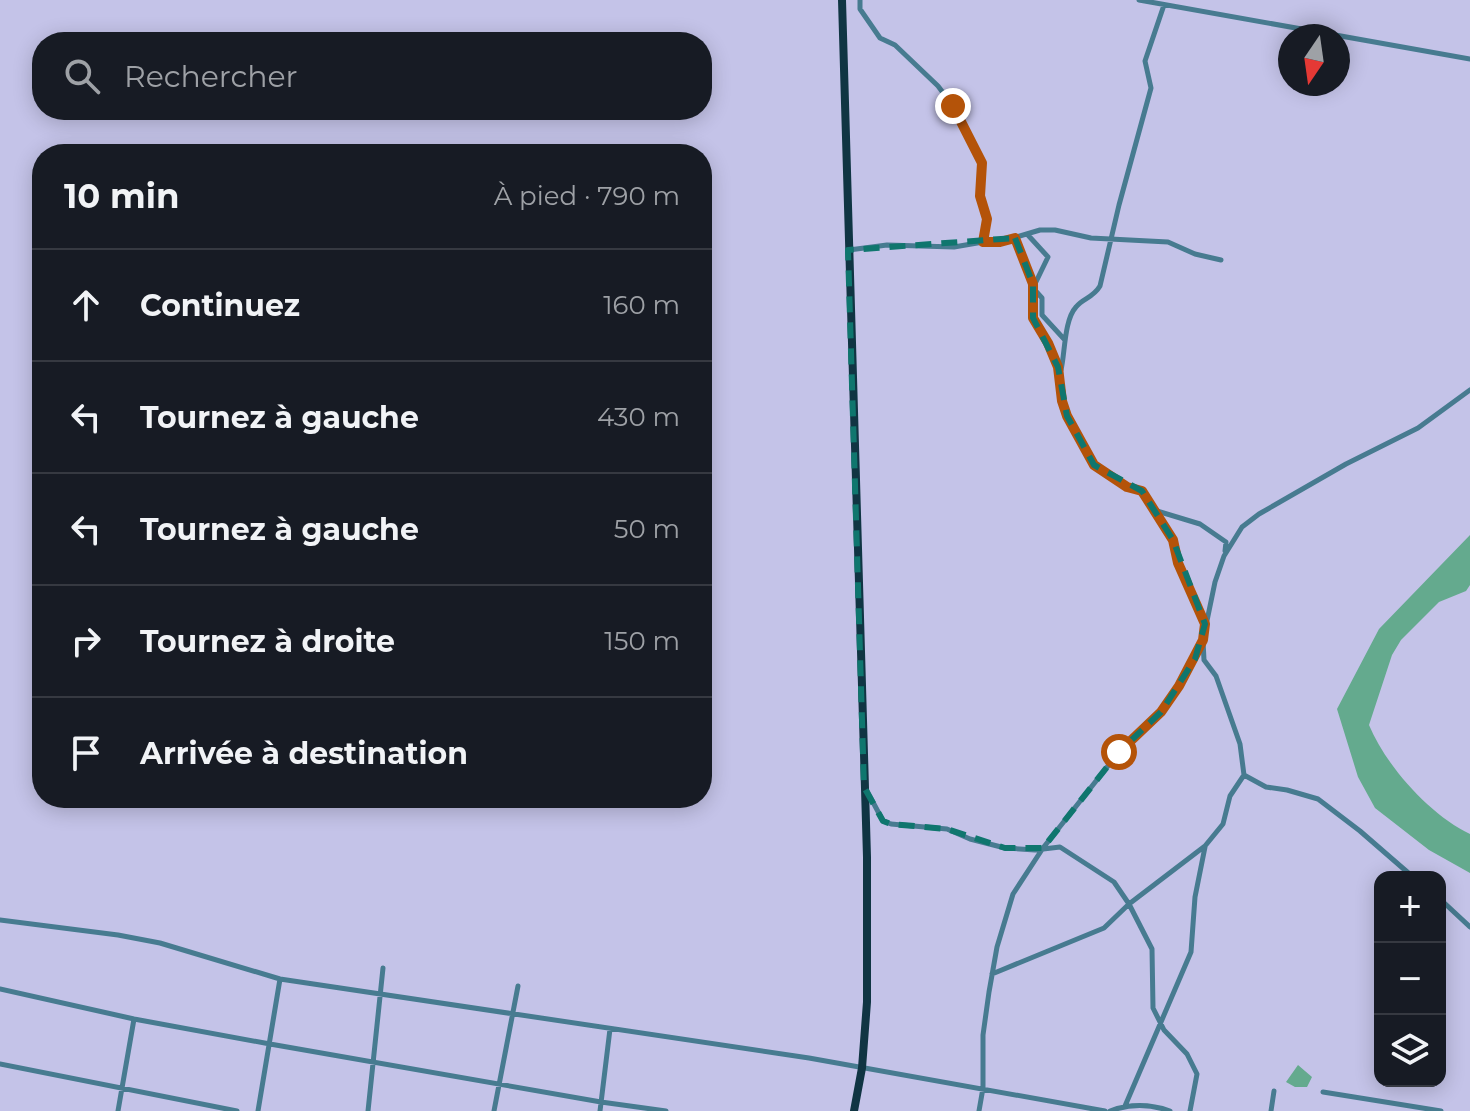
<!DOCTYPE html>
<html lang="fr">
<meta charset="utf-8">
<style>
body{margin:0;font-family:Montserrat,sans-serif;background:#20242c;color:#f1f3f6}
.controls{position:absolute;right:24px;bottom:24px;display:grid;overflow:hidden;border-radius:16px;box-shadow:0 4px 20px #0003}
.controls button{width:72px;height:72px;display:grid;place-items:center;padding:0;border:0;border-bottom:2px solid #363941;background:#171b24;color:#f1f3f6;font:40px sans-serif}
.compass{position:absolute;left:1278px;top:24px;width:72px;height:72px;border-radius:50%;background:#171b24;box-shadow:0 4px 20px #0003;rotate:193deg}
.stop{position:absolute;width:24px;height:24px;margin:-18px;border:6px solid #b45309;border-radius:50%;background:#fff}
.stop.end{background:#b45309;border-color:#fff;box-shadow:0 2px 8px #0008}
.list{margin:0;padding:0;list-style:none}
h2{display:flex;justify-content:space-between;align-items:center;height:104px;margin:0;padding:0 32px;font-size:34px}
h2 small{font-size:26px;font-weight:400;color:#9ea1a6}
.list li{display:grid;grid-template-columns:52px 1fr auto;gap:24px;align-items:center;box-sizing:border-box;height:112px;padding:0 32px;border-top:2px solid #363941}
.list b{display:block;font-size:30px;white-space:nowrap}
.list em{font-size:26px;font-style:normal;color:#9ea1a6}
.icon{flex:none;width:44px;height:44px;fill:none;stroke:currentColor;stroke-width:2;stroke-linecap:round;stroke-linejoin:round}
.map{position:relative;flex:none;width:1470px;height:1111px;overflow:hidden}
.search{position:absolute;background:#171b24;box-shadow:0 4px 20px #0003;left:32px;top:32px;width:680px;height:88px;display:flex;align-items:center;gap:20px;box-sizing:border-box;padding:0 28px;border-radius:32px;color:#9ea1a6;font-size:30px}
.panel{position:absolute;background:#171b24;box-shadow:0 4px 20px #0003;left:32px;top:144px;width:680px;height:664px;border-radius:32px}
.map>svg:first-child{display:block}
.water{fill:#64aa8e}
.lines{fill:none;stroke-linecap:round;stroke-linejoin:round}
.minor{stroke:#477b90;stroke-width:5}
.primary{stroke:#103543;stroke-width:8}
.route{stroke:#b45309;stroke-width:10}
.marked{fill:none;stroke:#0f766e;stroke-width:6;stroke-dasharray:16 10;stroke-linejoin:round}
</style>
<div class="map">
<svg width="1470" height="1111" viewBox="0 0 1470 1111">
<rect width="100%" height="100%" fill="#c4c3e8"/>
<!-- water -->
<path class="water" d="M 1470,535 L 1470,585 L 1466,591 L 1439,602 L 1401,640 L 1392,655 L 1369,725 C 1386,766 1430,815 1470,834 L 1470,873 L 1429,850 L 1375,808 L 1358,777 L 1337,709 L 1379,629 Z
M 1298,1065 L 1312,1077 L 1307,1087 L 1295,1087 L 1286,1082 Z"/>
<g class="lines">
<!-- minor -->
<path class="minor" d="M 860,0 L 860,9 L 880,38 L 895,45 L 938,86 L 953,106 L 981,158 L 980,196 L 987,219 L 983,242
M 1139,0 L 1470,59
M 1027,234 L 1048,257 L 1033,288 L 1042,298 L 1042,315 L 1064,339
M 1015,238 L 1033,284 L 1033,318 L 1048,343 L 1058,367 L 1062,401 L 1067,416 L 1094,465 L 1127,487 L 1142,491 L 1173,540 L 1178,563 L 1205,622
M 849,250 L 887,245 L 954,247 L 983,242 L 1000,242 L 1040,230 L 1055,230 L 1091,238 L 1168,242 L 1195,254 L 1221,260
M 1061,370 C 1065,354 1064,320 1076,307 C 1083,298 1093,298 1100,286 L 1119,205 L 1151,88 L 1145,61 L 1164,5
M 1154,510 L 1200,524 L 1226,542 L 1225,551
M 1203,641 L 1204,660 L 1216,676 L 1240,744 L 1244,775 L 1266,787 L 1287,790 L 1318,799 L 1360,831 L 1413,877
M 866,789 L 883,821 L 891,824 L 947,829 L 970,839 L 1005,848 L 1035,850 L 1060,847 L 1114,882 L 1129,904 L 1152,949 L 1153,1008 L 1164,1030 L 1187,1054 L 1197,1074 L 1190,1111
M 1440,899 L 1470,927
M 0,920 L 118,935 L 160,943 L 280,979 L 809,1058 L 1105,1111
M 992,974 L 1104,928 L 1129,904 L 1205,846 L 1223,824 L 1230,796 L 1244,775
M 0,989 L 134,1019 L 270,1044 L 601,1102 L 666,1111
M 0,1064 L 237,1111
M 1323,1092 L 1441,1111
M 1125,1106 L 1191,952 L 1195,897 L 1205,847
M 118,1111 L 134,1019
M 258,1111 L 280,979
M 368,1111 L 383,968
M 494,1111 L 518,986
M 600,1111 L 610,1029
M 979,1111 L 983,1088 L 983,1035 L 989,992 L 997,947 L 1013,894 L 1043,848 L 1119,752 L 1161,712 L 1179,686 L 1203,640 L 1215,582 L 1224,556 L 1242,527 L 1259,514 L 1346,464 L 1418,428 L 1470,390
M 1110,1111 C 1129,1104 1150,1104 1170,1111
M 1271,1111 L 1274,1091"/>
<!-- primary -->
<path class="primary" d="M 842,0 L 867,857 L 867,1002 L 862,1068 L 854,1111"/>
</g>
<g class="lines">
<!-- route -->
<path class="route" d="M 953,106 L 982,163 L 980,196 L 987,219 L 983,242 L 1000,242 L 1015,238 L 1033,284 L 1033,318 L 1048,343 L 1058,367 L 1062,401 L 1067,416 L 1094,465 L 1127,487 L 1142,491 L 1173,540 L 1178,563 L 1205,624 L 1203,640 L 1179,686 L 1161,712 L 1119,752"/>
</g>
<!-- marked area -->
<path class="marked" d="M 1015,238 L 1033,284 L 1033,318 L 1058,367 L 1067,416 L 1094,465 L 1142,491 L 1173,540 L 1205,624 L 1195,659 L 1161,712 L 1119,752 L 1043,848 L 1005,848 L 947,829 L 891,824 L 883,821 L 864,787 L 848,250 Z"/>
</svg>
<div class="controls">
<button>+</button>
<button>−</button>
<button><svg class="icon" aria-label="layers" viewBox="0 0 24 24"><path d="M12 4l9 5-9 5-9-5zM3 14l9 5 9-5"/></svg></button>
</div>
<svg class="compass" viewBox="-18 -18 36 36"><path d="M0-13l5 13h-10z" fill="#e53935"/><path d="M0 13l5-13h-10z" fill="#9ea1a6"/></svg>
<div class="stop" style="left:1119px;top:752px"></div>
<div class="stop end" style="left:953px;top:106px"></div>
<div class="search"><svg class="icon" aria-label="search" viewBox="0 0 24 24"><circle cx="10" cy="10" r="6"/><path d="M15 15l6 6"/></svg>Rechercher</div>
<section class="panel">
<h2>10 min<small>À pied · 790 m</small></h2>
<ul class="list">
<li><svg class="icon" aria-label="ahead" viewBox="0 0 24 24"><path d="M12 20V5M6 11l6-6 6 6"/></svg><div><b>Continuez</b></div><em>160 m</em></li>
<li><svg class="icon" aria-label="left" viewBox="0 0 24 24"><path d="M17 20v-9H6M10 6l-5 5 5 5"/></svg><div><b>Tournez à gauche</b></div><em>430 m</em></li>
<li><svg class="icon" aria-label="left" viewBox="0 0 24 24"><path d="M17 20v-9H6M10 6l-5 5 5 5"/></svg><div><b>Tournez à gauche</b></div><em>50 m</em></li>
<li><svg class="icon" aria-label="right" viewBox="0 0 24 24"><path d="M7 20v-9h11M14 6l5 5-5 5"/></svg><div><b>Tournez à droite</b></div><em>150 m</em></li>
<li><svg class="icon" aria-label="arrive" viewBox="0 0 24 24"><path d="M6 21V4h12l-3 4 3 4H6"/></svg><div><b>Arrivée à destination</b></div></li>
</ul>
</section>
</div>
